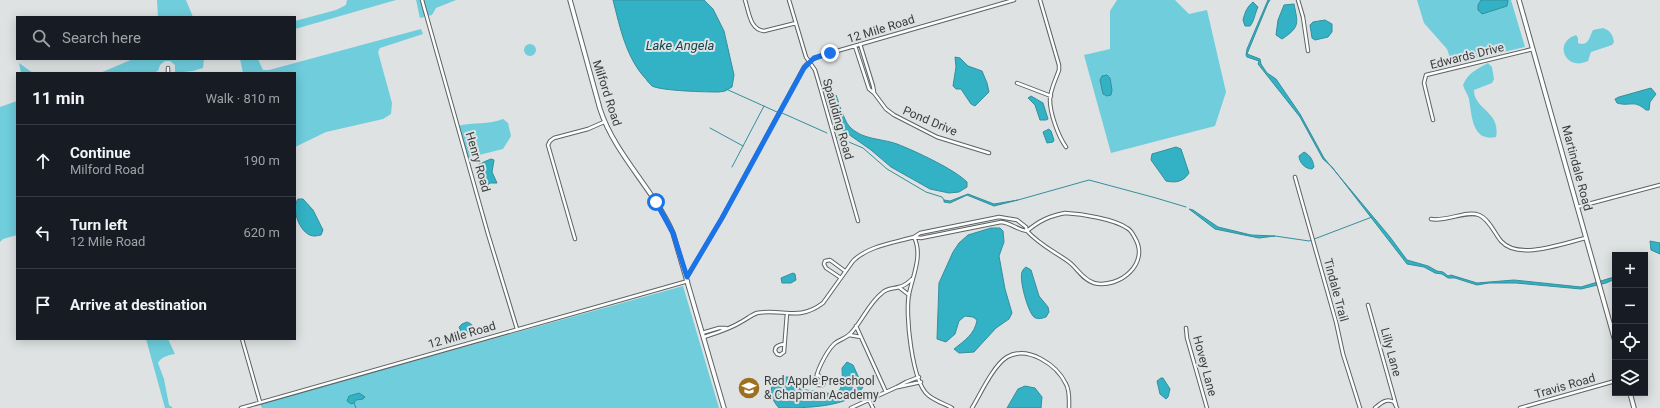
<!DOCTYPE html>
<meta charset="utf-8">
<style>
body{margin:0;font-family:Roboto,sans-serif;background:#242831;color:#f1f3f6}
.controls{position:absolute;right:12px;bottom:12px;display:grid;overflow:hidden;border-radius:0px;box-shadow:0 2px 10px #0003}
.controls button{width:36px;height:36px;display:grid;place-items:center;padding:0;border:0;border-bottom:1px solid #363941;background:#171b24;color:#f1f3f6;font:20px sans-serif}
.stop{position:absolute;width:12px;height:12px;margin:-9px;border:3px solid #1a73e8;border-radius:50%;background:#fff}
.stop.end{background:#1a73e8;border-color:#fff;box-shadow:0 1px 4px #0008}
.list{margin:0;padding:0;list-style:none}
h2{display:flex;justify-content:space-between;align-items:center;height:52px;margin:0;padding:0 16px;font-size:17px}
h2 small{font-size:13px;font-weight:400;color:#9ea1a6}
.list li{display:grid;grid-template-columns:26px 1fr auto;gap:12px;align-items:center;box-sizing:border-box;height:72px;padding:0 16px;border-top:1px solid #363941}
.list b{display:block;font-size:15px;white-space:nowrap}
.list p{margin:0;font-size:13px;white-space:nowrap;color:#9ea1a6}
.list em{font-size:13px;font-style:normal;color:#9ea1a6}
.icon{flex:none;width:22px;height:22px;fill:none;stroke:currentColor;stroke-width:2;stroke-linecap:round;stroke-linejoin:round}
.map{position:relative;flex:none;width:1660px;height:408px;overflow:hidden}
.search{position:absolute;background:#171b24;box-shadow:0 2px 10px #0003;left:16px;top:16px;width:280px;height:44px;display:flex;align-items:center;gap:10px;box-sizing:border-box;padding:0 14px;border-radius:0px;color:#9ea1a6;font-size:15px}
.panel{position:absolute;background:#171b24;box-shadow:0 2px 10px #0003;left:16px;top:72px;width:280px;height:268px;border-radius:0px}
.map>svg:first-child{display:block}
.green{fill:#6fcddc}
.water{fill:#32b2c4;stroke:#358f9c}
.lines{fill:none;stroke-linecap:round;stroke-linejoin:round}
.stream{stroke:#358f9c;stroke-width:1}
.street-casing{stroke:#5e6262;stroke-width:4.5}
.secondary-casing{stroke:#5e6262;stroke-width:5.5}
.street{stroke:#fff;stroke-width:2.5}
.secondary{stroke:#fff;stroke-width:3.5}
.route{stroke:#1a73e8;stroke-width:5}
.labels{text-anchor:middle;stroke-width:4;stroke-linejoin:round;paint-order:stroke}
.street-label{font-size:12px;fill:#3b3d3d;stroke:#dee2e3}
.poi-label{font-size:12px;fill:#3b3d3d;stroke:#dee2e3;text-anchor:start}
.water-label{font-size:13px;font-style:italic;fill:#11474f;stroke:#dee2e3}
</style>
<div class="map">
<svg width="1660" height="408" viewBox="0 0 1660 408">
<rect width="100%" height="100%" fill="#dee2e3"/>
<!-- green -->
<path class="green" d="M 157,0 L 186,0 L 193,17 L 158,17 Z
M 347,0 L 396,0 L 295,29 L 295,21 L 336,10 L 346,5 Z
M 416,0 L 456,0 L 436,8 L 432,15 L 420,18 Z
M 1117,0 L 1175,0 L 1189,14 L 1207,10 L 1226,92 L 1215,126 L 1111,153 L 1084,55 L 1110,49 L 1110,11 Z
M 1417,0 L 1511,0 L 1525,47 L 1452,64 L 1447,49 L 1424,23 Z
M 1603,28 C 1610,30 1613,35 1614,42 L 1612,45 L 1591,52 L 1588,61 C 1565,72 1553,42 1576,35 L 1578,38 L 1578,43 C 1589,47 1589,37 1593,30 Z
M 421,29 L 423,34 L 380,48 L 378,52 L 392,103 L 391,114 L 383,119 L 326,132 L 295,147 L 295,73 L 243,73 L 240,59 L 258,59 L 263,70 L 269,70 Z
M524 50a6 6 0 1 1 12 0a6 6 0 1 1-12 0Z
M 133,59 L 204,59 L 203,68 L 193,71 L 175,73 L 175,65 L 170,61 L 165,61 L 160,65 L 158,71 L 153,73 L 100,73 Z
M 19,63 L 33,73 L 21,73 Z
M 1488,63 L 1492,67 L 1494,79 L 1492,83 L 1474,90 C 1474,110 1501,111 1496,137 C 1472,142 1472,116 1469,99 C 1468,94 1464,90 1463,85 C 1468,73 1477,69 1488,63 Z
M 17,101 L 17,235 L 3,239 L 0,242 L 0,107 Z
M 503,119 L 508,123 L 511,136 L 503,149 L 467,158 L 458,126 C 473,122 489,125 503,119 Z
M 683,286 L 719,408 L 262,408 L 260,404 Z
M 146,339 L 168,339 L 175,354 C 168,355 161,357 158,363 L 164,379 L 169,405 L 173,408 L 165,408 Z"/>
<!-- water -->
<path class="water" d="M 613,0 L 704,0 L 713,9 L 724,31 L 734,75 L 732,87 L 725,91 L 719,92 C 706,92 662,91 652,86 C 650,84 647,81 646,79 C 626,58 620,27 613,0 Z
M 1268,0 L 1270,0 L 1268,3 L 1247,54 L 1260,59 L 1261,64 L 1267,73 L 1276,79 L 1300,114 L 1324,158 L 1390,237 L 1407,260 L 1428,266 L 1437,271 L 1443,272 L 1448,276 L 1451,275 L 1477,283 L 1514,280 L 1581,287 L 1614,277 L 1615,277 L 1615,279 L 1606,283 L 1581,289 L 1516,283 L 1489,283 L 1477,285 L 1455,278 L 1448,278 L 1442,274 L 1435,273 L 1424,267 L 1407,264 L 1332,167 L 1323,159 L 1300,117 L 1258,64 L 1259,61 L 1247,57 L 1246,55 L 1247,49 Z
M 1481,0 L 1508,0 L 1507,6 L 1482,14 L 1478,10 L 1478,5 Z
M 1253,2 L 1258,7 C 1255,13 1254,22 1250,26 L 1245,26 L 1243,20 C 1245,12 1247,7 1253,2 Z
M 1294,4 C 1298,24 1300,27 1282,39 L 1276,35 L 1278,20 L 1284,5 Z
M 1325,20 L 1332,24 L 1332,32 L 1328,37 L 1315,40 L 1312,38 L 1310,25 L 1313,22 Z
M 955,57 L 960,58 L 968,66 L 982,71 L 987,83 L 989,92 L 975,106 L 971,104 L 961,89 L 956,89 L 953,86 L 956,67 Z
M 1107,75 L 1110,78 L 1112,90 L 1111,95 L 1107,96 L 1103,94 L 1100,80 L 1102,76 Z
M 1651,88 L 1656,94 L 1650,102 L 1649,110 L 1646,110 C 1633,99 1631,107 1617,103 L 1615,99 L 1619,97 Z
M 831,94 L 836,95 C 839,103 844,120 849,126 C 862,140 880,138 897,144 C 915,151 954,169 967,182 L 967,187 L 959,192 L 949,193 L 930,189 L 891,167 L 871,150 L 841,129 Z
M 1031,96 L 1043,103 L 1048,119 L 1046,120 L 1040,120 L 1035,105 L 1028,98 Z
M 1049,129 L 1051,131 L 1054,140 L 1053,142 L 1047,143 L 1043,132 Z
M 1176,147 L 1181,149 L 1189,173 C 1183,182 1176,183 1166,181 L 1151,160 L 1152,154 Z
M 1304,152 C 1310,155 1313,160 1314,167 L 1312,169 C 1305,169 1299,162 1299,156 Z
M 491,159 L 494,160 L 492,172 L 497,183 L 490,183 L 484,189 L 479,164 Z
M 968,194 L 994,204 L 1018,200 L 994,206 L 967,195 L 950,203 L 944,202 L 944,200 L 950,201 Z
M 298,199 L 303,199 L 313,210 L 323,230 L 321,235 C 319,235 317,236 315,236 C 301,237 290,209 298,199 Z
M 1189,209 L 1193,210 L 1218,227 L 1251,235 L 1275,236 L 1259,238 L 1215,229 Z
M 991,228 L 1000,228 L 1003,231 L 1004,242 L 999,256 L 1005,289 L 1012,313 L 1009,319 L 996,328 L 974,352 L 959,353 L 954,349 C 964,341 975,334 977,320 L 973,317 L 965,316 L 959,321 L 955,334 L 946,342 L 937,339 L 939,283 L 953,252 L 959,243 L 968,235 Z
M 1650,241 L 1660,243 L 1660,254 L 1651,250 Z
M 1026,267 L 1031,270 L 1039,296 L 1048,307 L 1049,312 L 1046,317 C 1043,318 1038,320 1034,317 C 1028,312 1019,280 1022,272 C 1022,271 1025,267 1026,267 Z
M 793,273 L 795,274 L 796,280 L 791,283 L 782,283 L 781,278 Z
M 467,322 C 472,324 474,326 475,331 L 463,336 L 459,327 L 462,324 Z
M 847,362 L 853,365 L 863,387 C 852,408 802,408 779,408 C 766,394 769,376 790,377 L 800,389 L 833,394 C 845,391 842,377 842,368 Z
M 1161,378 L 1163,378 L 1170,389 L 1168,397 L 1166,399 L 1160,394 L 1157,381 Z
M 1025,386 L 1035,388 L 1042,397 L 1041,408 L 1007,408 L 1018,389 Z
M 359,393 L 365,397 L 363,399 L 356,400 L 354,403 L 351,404 L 347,401 L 349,396 Z"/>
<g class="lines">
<!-- stream -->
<path class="stream" d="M 726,89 L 777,112
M 782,113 L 827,133
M 710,128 L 743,146
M 837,137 L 863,148 L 887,169 L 926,192 L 942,197 L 944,200
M 732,167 L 764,106
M 1018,200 L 1089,180 L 1156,198 L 1186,207
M 1275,236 L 1309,241 L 1372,217
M 354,403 L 356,408"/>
<!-- street casing -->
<g class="street-casing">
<path id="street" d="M 422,0 L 488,234 L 517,329
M 745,0 C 749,12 750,30 764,31 L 796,23
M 789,0 L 806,57 L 815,70 L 818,80 L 858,221
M 1040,0 L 1059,65 L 1059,70 C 1056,79 1050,90 1050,100 C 1050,113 1058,136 1066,147
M 1298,0 L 1303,17 L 1308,51
M 860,44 L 873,86 L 874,92
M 855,46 L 869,89 L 874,93 L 886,109 L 894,115 L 937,137 L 989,153
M 168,73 L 168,68
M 1017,83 L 1051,96
M 1433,120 L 1424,83 L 1426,75 L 1533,49
M 1295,177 L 1336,322 L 1343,354 L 1360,408
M 1577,207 L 1660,185
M 1065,213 C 1082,214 1114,219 1127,228 C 1131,230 1133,234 1135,238 C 1150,263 1120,289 1094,283 C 1082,279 1078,269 1069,262 C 1054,251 1041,246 1027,231 C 1039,221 1049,216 1065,213 Z
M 1431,219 C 1446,222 1466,210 1479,215 C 1489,219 1495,234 1501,241 C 1518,261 1564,243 1586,238
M 914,237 C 923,255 913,275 909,294 C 905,314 912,382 928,395 C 935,401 945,404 952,408
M 575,239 L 548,145 L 550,141 L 554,138 L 588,129 L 604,122
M 687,277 L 722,218 L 804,67 C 810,58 820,57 830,53 L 1014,0
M 841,278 L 826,268 L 824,264 L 825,261 L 830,260 L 845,271
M 900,288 L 909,295
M 1368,305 L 1396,405
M 856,326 L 886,392
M 1186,328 L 1187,338 L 1207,408
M 702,333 L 719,328 L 726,328
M 849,335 L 861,337
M 704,337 C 716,333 730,329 741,322 C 747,319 751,315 757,313 C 783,308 798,322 823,303 L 853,261 C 868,246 893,243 914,237 L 920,233 L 999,217 L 1017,220 L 1026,227 L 1027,231 C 1017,230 1012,223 1001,222 L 921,238 L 914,237
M 242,339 L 260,402
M 784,344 C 779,345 775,346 775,351 L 777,354 L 780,355 L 784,352 L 787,313
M 817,374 L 824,380 L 823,385 L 817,385 C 812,377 827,351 834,344 C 838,340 845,339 850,334 C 862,322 868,304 882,293 C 887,288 893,289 899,287 C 904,286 909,282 912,279
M 898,387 L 921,382
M 869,400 L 873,408
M 241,408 L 688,281
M 851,408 L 897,387 L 906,382 L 919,377
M 972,408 C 981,393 993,366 1007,357 C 1028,345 1057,365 1066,384 C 1070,391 1069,400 1069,408
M 1375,408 C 1381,403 1386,398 1394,402 L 1397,408
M 1520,408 L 1615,381"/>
</g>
<!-- secondary casing -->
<g class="secondary-casing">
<path id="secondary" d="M 570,0 L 600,109 C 615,155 653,188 673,233 L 724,408
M 1519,0 L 1615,341
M 1630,393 L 1634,408"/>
</g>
<!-- street -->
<use href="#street" class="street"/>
<!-- secondary -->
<use href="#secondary" class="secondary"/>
</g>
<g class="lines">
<!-- route -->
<path class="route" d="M 656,202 L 673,233 L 687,277 L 722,218 L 804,68 L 814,58 L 830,53"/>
</g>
<!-- icons -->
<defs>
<g id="school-disc" transform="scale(1.15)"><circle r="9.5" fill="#9d7020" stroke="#dee2e3"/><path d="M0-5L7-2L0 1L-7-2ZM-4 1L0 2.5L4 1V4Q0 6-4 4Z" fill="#fff"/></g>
</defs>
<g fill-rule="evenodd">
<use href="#school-disc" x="749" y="388"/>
</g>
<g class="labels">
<!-- street labels -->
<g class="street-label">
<text transform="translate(881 29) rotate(-17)" y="4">12 Mile Road</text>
<text transform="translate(1467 56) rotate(-14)" y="4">Edwards Drive</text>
<text transform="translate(607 93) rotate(72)" y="4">Milford Road</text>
<text transform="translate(838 119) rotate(74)" y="4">Spaulding Road</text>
<text transform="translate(930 121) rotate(23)" y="4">Pond Drive</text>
<text transform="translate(478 162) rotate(74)" y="4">Henry Road</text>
<text transform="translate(1577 168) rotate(75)" y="4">Martindale Road</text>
<text transform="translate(1336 290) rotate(75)" y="4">Tindale Trail</text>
<text transform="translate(462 335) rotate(-16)" y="4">12 Mile Road</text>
<text transform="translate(1391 352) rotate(75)" y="4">Lilly Lane</text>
<text transform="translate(1205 366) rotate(75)" y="4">Hovey Lane</text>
<text transform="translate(1565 386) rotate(-16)" y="4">Travis Road</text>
</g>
<!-- poi labels -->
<g class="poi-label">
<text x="764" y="385">Red Apple Preschool<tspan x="764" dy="14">&amp; Chapman Academy</tspan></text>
</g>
<!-- water labels -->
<g class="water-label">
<text x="680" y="50">Lake Angela</text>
</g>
</g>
</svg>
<div class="controls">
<button>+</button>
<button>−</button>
<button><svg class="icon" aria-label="locate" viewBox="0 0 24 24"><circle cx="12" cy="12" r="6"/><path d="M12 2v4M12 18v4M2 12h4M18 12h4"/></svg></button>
<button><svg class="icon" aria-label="layers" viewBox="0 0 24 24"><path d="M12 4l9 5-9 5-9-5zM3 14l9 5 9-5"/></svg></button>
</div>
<div class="stop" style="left:656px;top:202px"></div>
<div class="stop end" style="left:830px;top:53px"></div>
<div class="search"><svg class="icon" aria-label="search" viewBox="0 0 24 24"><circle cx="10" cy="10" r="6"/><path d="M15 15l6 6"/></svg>Search here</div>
<section class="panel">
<h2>11 min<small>Walk · 810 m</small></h2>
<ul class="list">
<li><svg class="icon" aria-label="ahead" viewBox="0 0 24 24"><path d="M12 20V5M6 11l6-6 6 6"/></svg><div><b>Continue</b><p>Milford Road</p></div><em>190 m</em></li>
<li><svg class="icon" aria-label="left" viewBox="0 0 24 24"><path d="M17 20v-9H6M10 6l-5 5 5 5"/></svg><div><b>Turn left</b><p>12 Mile Road</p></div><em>620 m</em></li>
<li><svg class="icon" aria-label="arrive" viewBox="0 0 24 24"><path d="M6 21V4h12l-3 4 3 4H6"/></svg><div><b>Arrive at destination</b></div></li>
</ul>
</section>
</div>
